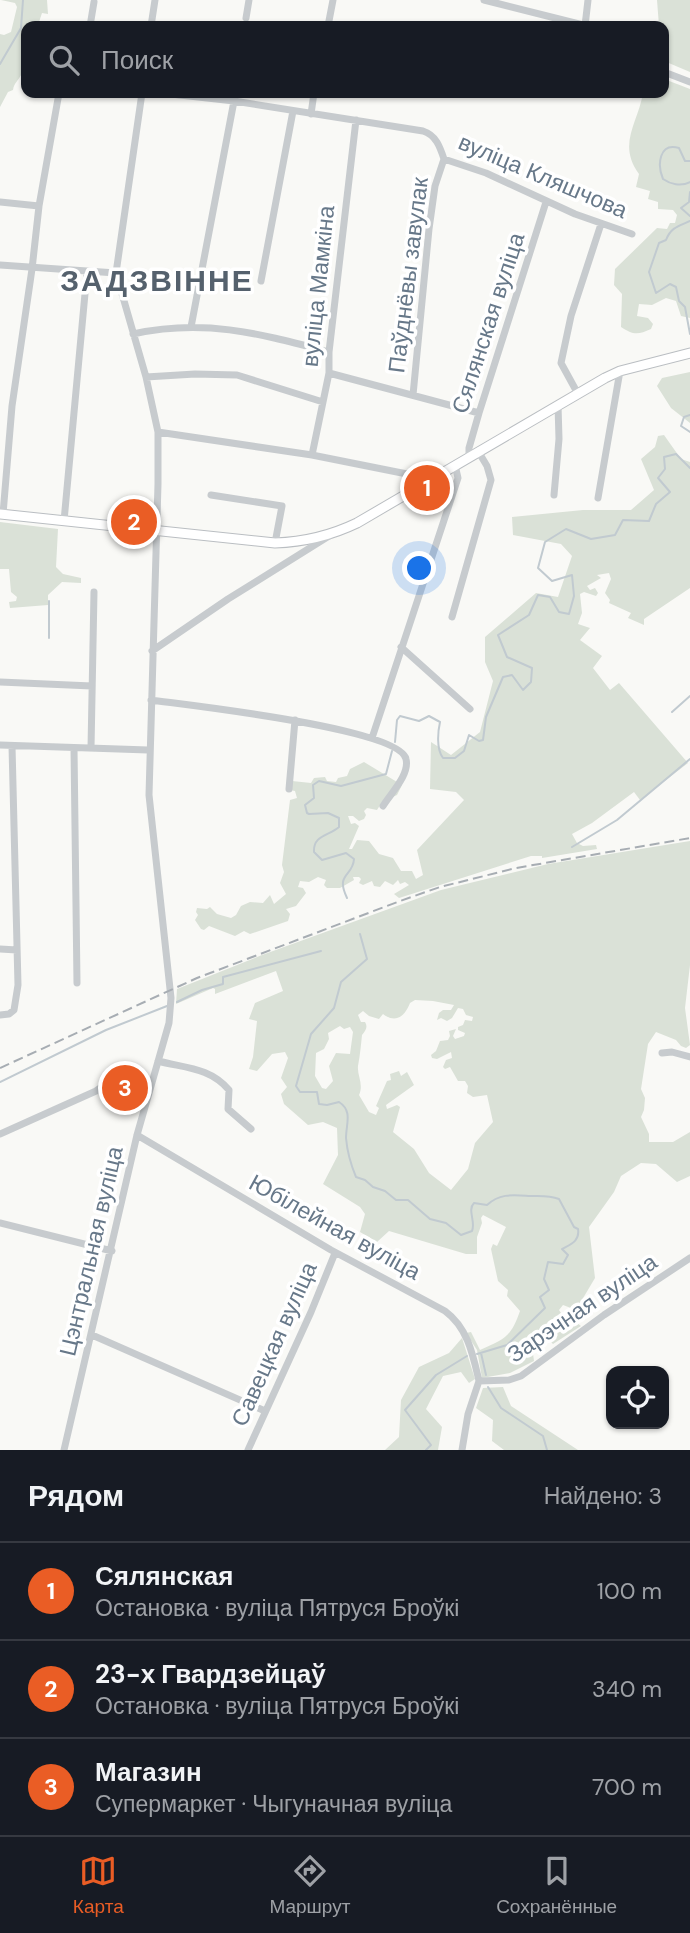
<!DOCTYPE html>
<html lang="ru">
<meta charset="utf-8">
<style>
body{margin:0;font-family:"DM Sans",sans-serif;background:#242831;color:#f1f3f6}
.controls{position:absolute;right:21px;bottom:21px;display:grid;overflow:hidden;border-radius:14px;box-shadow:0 2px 5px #0004}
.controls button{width:63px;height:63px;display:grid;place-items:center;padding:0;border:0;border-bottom:2px solid #363941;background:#171b24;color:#f1f3f6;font:35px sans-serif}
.you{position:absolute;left:420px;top:569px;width:24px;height:24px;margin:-18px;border:5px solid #fff;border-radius:50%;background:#1a73e8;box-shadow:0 0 0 10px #1a73e833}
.badge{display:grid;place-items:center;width:46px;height:46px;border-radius:50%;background:#ea5d25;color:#fff;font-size:23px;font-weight:700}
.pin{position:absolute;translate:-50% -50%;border:4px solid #fff;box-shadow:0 2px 7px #0006}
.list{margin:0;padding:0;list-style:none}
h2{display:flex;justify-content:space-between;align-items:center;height:91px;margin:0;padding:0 28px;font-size:30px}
h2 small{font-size:23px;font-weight:400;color:#9ea1a6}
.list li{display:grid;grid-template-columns:46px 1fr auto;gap:21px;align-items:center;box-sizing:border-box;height:98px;padding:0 28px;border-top:2px solid #363941}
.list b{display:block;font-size:26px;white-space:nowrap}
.list p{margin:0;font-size:23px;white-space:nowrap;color:#9ea1a6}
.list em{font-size:23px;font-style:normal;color:#9ea1a6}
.icon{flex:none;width:38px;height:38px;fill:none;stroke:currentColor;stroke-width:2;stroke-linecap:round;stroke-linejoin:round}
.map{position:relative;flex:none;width:690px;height:1450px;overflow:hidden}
.search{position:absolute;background:#171b24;box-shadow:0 2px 5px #0004;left:21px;right:21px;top:21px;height:77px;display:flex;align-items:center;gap:18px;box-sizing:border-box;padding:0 24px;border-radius:14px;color:#9ea1a6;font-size:26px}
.sheet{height:385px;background:#171b24}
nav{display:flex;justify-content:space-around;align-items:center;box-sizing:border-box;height:98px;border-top:2px solid #363941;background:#171b24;font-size:19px;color:#9ea1a6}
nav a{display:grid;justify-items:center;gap:4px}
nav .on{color:#ea5d25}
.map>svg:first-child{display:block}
.green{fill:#dae1d7;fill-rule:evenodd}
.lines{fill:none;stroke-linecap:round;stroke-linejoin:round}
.stream{stroke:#c1cad0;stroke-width:2}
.major-casing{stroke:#babec2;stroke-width:11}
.minor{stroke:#c7cbce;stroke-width:7}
.major{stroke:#fff;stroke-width:9}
.rail{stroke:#a7adb3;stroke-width:2;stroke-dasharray:10 5;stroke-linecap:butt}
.labels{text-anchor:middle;stroke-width:7;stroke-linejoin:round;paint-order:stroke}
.street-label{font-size:23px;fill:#677889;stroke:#fff}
.district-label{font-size:30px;font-weight:bold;letter-spacing:2px;fill:#55616d;stroke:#fff}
</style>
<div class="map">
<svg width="690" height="1450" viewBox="0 0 690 1450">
<rect width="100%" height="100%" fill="#f9f9f6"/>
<!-- green -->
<path class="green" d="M 1,0 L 47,0 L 48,14 L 42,13 L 39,22 L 45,26 L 26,26 C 26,43 26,59 21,75 C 18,81 14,83 13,90 L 8,92 L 0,107 L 0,34 L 4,35 L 11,32 L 17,7 L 15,3 Z
M 657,0 L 690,0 L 690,72 L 664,61 L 664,26 L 659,26 Z
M 664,79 L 690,89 L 690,318 L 681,316 L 676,301 L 666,298 L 652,305 L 639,304 L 637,316 L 648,318 L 653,324 L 651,329 C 638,335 633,335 621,327 L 622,294 L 614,285 L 615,269 L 657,228 L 667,229 L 670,223 L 675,223 L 677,215 L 673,210 L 658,209 L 658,202 L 648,199 L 650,191 L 636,187 L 639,174 C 617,144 638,123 643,93 L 664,93 Z
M 690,372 L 690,423 L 671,408 L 657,386 L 662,378 Z
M 664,435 L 681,459 L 690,462 L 690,588 L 644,619 L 644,625 L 628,618 L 631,613 L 609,603 L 610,600 L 605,593 L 611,579 L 609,573 L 597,575 L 601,578 L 587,586 L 590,590 L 595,588 L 598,593 L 596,596 L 584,592 L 580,594 L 582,613 L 578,624 L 590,628 L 580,640 L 602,656 L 593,668 L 610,690 L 619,683 L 688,763 L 640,800 L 634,792 L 592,823 L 572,834 L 577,843 L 583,846 L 596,845 L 597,849 L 542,858 L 542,856 L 531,856 L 399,898 L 394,894 L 409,885 L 405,882 L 400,884 L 398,880 L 393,885 L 385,881 L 380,887 L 374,886 L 372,881 L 363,885 L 359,883 L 361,879 L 359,877 L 353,877 L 354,880 L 340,888 L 327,888 L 324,885 L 326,880 L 318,877 L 309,882 L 300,881 L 298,887 L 303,888 L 306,893 L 296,906 L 286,909 L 290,914 L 288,921 L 250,934 L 244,931 L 235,936 L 209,926 L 204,930 L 201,929 L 195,920 L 198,915 L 196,912 L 197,908 L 207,909 L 210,907 L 217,914 L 231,918 L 236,915 L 241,906 L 250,902 L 263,903 L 270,895 L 274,904 L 286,894 L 280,883 L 284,872 L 282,865 L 290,800 L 297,798 L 295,791 L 290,790 L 292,781 L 311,783 L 314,778 L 325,777 L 327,781 L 336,782 L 338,778 L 347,776 L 350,769 L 364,762 L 402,785 L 397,795 L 382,802 L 377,810 L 367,808 L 364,811 L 366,815 L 364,819 L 359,821 L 353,816 L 348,816 L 351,824 L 355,823 L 359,826 L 349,849 L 352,849 L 357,840 L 369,841 L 379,854 L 393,858 L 401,871 L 412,871 L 416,879 L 423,875 L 417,850 L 464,800 L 456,792 L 430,789 L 431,742 L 451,755 L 480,732 L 493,681 L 485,662 L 485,637 L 536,593 L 558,597 L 572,556 L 561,544 L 513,535 L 512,517 L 583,510 L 631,510 L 654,490 L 641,459 L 655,447 L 658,436 Z
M 0,522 L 58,529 L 56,567 L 63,574 L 81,578 L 81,583 L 62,582 L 48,595 L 48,605 L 10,608 L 9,602 L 16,601 L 17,597 L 11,592 L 9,569 L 0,569 Z
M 690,841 L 690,965 L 685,1008 L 690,1045 L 686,1048 L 681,1046 L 676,1040 L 656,1032 L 648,1044 L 641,1089 L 645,1098 L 644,1110 L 641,1117 L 649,1134 L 649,1142 L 673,1142 L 690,1132 L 690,1176 L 677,1182 L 656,1164 L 641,1163 L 621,1176 L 614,1192 L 589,1227 L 595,1278 L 576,1310 L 563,1305 L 559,1310 L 563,1316 L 572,1319 L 581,1326 L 553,1344 L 543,1334 L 531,1339 L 534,1361 L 510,1373 L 482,1378 L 477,1350 L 466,1333 L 471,1332 L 480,1350 C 505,1339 511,1337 520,1311 L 507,1296 L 508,1290 L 498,1281 L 491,1249 L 493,1244 L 497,1246 L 506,1227 L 483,1215 L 481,1218 L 482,1223 L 477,1237 L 477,1254 L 466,1254 L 389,1231 L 377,1242 L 360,1232 L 365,1214 L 360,1207 L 323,1184 L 338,1155 L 337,1128 L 323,1122 L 308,1125 L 284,1104 L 281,1094 L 287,1087 L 281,1078 L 288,1058 L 285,1052 L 272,1054 L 257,1071 L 249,1069 L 253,1057 L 257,1021 L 249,1019 L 255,1003 L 283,991 L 276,971 L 215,994 L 215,989 L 213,988 L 176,1004 L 177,989 L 262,955 L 441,890 L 548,864 ZM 415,1000 L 433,1001 L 454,1005 L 451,1010 L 443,1010 L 439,1013 L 437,1020 L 441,1018 L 447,1021 L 452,1018 L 458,1008 L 463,1009 L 466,1015 L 473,1017 L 472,1021 L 465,1020 L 463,1025 L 458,1027 L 458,1030 L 465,1033 L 464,1036 L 455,1039 L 453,1036 L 456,1029 L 449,1031 L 450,1036 L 448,1040 L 440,1041 L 436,1051 L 431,1055 L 432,1058 L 437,1059 L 451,1052 L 452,1058 L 446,1060 L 443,1067 L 445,1069 L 450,1067 L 458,1081 L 465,1081 L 468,1086 L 467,1093 L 473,1097 L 487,1095 L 493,1122 L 475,1143 L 468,1169 L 451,1190 L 429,1173 L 414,1149 L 393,1132 L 400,1107 L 397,1105 L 387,1109 L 386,1105 L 414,1085 L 407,1072 L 401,1076 L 399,1071 L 390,1074 L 391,1080 L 387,1081 L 376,1106 L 379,1108 L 376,1115 L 369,1112 L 359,1095 C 364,1084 357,1076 358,1066 C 360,1055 361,1045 362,1035 C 366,1030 368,1027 365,1022 L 361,1022 L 358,1015 L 363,1011 L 369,1016 L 379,1019 L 383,1014 C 396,1024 405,1016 410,1003 ZM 340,1026 L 344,1029 L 350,1027 L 353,1032 L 350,1054 L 336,1053 L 329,1066 L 333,1081 L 326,1089 L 322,1088 L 315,1076 L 316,1053 L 324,1049 L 329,1039 L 328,1033 Z
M 462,1338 L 475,1379 L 469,1383 L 461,1372 L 443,1376 L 426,1409 L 442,1427 L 438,1450 L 385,1450 L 399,1437 L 401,1400 L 419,1367 L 449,1353 Z
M 503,1387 L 511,1406 L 578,1450 L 504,1450 L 492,1441 L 493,1420 L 476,1408 L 483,1388 Z"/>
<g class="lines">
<!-- stream -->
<path class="stream" d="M 0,64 L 21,28 L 23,0
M 690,161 L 685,161 L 679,148 C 659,142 657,165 663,179 C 670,184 681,187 690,182
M 690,192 L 689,202 L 681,208 L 690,216
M 690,221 C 679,226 671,227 666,240 L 659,243 L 649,272 L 656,293 L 670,284 L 676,287 L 679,301 L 685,307 L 690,334
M 690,415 L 684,417 L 681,426 L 690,432
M 49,638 L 49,601
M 672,712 L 690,696
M 395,742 L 397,720 L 400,716 L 419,721 L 429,716 L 440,722 C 438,731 436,749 443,758 L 455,758 L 464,751 L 469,735 L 479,741 L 483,740 L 486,717 L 503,677 L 512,675 L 523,690 L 531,682 L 532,668 L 507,657 L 498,635 L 529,615 L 538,595 L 550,597 L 559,612 L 569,614 L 574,596 L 572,575 L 552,581 L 538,568 L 545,542 L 566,529 L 591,539 L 615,535 L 623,520 L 649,521 L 656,504 L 670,492 L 658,478 L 665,469 L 664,457 L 676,454 L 690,468
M 572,847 L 617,820 L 690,759
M 347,898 C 335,873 353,877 354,859 L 346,853 L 322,860 L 314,852 C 313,835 329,836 339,827 L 339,818 L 328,813 L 309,814 L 307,813 L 305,805 L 314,798 L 313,785 L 319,781 L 341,786 L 386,774 L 392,751
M 360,934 L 367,959 L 341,982 L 334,1008 L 311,1034 L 296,1086 L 300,1092 L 317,1092 L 319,1104 L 327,1105 L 339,1102 C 353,1111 346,1124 346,1138 C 347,1150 351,1165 356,1177 L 365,1180 L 373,1187 L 385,1191 L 396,1200 L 408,1200 L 430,1219 L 446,1223 L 461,1235 L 472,1231 C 476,1222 467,1210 474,1203 L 487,1205 C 500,1193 513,1195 530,1196 C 540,1196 549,1195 559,1199 L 574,1227 L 578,1229 C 580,1241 571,1244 562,1249 L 568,1255 L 563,1264 L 548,1262 L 544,1279 L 549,1290 L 540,1297 L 545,1308 L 507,1345 L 477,1354
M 177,1002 L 202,990 L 223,984 L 223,977 L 321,951
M 0,1082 L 106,1030 L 167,1006
M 481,1353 L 486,1375
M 488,1387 L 501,1408 L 543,1436 L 547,1450
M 426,1450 L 431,1445 L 405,1410 L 436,1375 L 467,1356"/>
<!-- major casing -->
<g class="major-casing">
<path id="major" d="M 0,514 L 275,543 C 305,542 330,536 357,523 L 605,378 L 620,371 L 690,353"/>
</g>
<!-- minor -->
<path class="minor" d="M 484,0 L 587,26
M 246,18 L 249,0
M 90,26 L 94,2
M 151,26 L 155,0
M 328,26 L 333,0
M 585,26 L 588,0
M 664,72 L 690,82
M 162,93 L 234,101 L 423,131 C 436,135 440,147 444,159 L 486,173 L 575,214 L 632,234
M 311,114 L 314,93
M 0,202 L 39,206
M 0,265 L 116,273
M 261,281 L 293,111
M 191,327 L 234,101
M 133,334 C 205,318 261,334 329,352
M 329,373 L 479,413
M 146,377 L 195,374 L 237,375 L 323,402
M 578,394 L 561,363 L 571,316 L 601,224
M 413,395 L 429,229 L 435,186 L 444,159
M 158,432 L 312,455 L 432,479
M 312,455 L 329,373 L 329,352 L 356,120
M 469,456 L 469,448 L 479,413 L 546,202
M 211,495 L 282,506 L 275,543
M 554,495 L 559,439 L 558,405
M 598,498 L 620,371
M 3,514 L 12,406 L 32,269 L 39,206 L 59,93
M 64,521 L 87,272
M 452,617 L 491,480 L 487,466 L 478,451
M 401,647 L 470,709
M 152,651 L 228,599 L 329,536
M 0,682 L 92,686
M 151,700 C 186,705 399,728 406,759 C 410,775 390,794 383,806
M 372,738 L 458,478 L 455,465
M 0,745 L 148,750
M 74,748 L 77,983
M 91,748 L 94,592
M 289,789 L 295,720
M 0,949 L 17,950
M 0,1015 L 9,1014 L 14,1010 L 18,985 L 12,746
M 662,1053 L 672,1052 L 690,1057
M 158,1061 C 184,1068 210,1067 229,1090 L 228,1109 L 251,1129
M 0,1134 L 96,1091 L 122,1073 L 135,1075 L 140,1080 L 151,1084
M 137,1135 L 331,1250 L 445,1311 C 468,1328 473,1355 479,1381
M 0,1223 L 112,1251
M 92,1335 L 265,1411
M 479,1381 L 509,1380 L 521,1376 L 604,1315 L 690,1258
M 64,1450 L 137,1135 L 169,1023 L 171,998 L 149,795 L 158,484 L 158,432 L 146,377 L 116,273 L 142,93
M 248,1450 L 311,1312 L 335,1253
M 462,1450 L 468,1414 L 479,1381"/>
<!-- major -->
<use href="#major" class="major"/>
<!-- rail -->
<path class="rail" d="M 0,1068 L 197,978 L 400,901 L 440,887 L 516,868 L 690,838"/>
</g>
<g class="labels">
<!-- street labels -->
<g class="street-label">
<text transform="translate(543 176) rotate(23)" y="8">вуліца Кляшчова</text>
<text transform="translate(408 275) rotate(-83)" y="8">Паўднёвы завулак</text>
<text transform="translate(318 286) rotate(-84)" y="8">вуліца Мамкіна</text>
<text transform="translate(488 323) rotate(-72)" y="8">Сялянская вуліца</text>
<text transform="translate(335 1227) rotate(29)" y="8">Юбілейная вуліца</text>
<text transform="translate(91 1251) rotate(-77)" y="8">Цэнтральная вуліца</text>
<text transform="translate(582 1308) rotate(-34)" y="8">Зарэчная вуліца</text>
<text transform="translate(274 1344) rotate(-66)" y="8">Савецкая вуліца</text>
</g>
<!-- district labels -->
<g class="district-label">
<text x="157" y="291">ЗАДЗВІННЕ</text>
</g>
</g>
</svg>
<div class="controls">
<button><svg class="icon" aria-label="locate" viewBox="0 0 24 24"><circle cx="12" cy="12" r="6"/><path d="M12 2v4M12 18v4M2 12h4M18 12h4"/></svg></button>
</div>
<div class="you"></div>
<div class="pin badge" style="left:427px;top:488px">1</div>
<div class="pin badge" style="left:134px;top:522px">2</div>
<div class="pin badge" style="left:125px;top:1088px">3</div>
<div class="search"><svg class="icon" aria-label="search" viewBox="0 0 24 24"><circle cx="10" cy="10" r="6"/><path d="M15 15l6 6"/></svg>Поиск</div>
</div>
<section class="sheet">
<h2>Рядом<small>Найдено: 3</small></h2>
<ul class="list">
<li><span class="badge">1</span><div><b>Сялянская</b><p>Остановка · вуліца Пятруся Броўкі</p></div><em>100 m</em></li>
<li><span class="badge">2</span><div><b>23-х Гвардзейцаў</b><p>Остановка · вуліца Пятруся Броўкі</p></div><em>340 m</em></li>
<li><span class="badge">3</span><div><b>Магазин</b><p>Супермаркет · Чыгуначная вуліца</p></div><em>700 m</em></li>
</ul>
</section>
<nav>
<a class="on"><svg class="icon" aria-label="map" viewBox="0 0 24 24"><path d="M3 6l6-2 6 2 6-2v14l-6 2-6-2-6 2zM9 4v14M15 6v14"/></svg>Карта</a>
<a><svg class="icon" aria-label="directions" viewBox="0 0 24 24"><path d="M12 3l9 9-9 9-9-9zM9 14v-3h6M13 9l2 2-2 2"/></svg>Маршрут</a>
<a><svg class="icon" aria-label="saved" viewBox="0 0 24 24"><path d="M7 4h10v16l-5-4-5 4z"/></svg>Сохранённые</a>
</nav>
